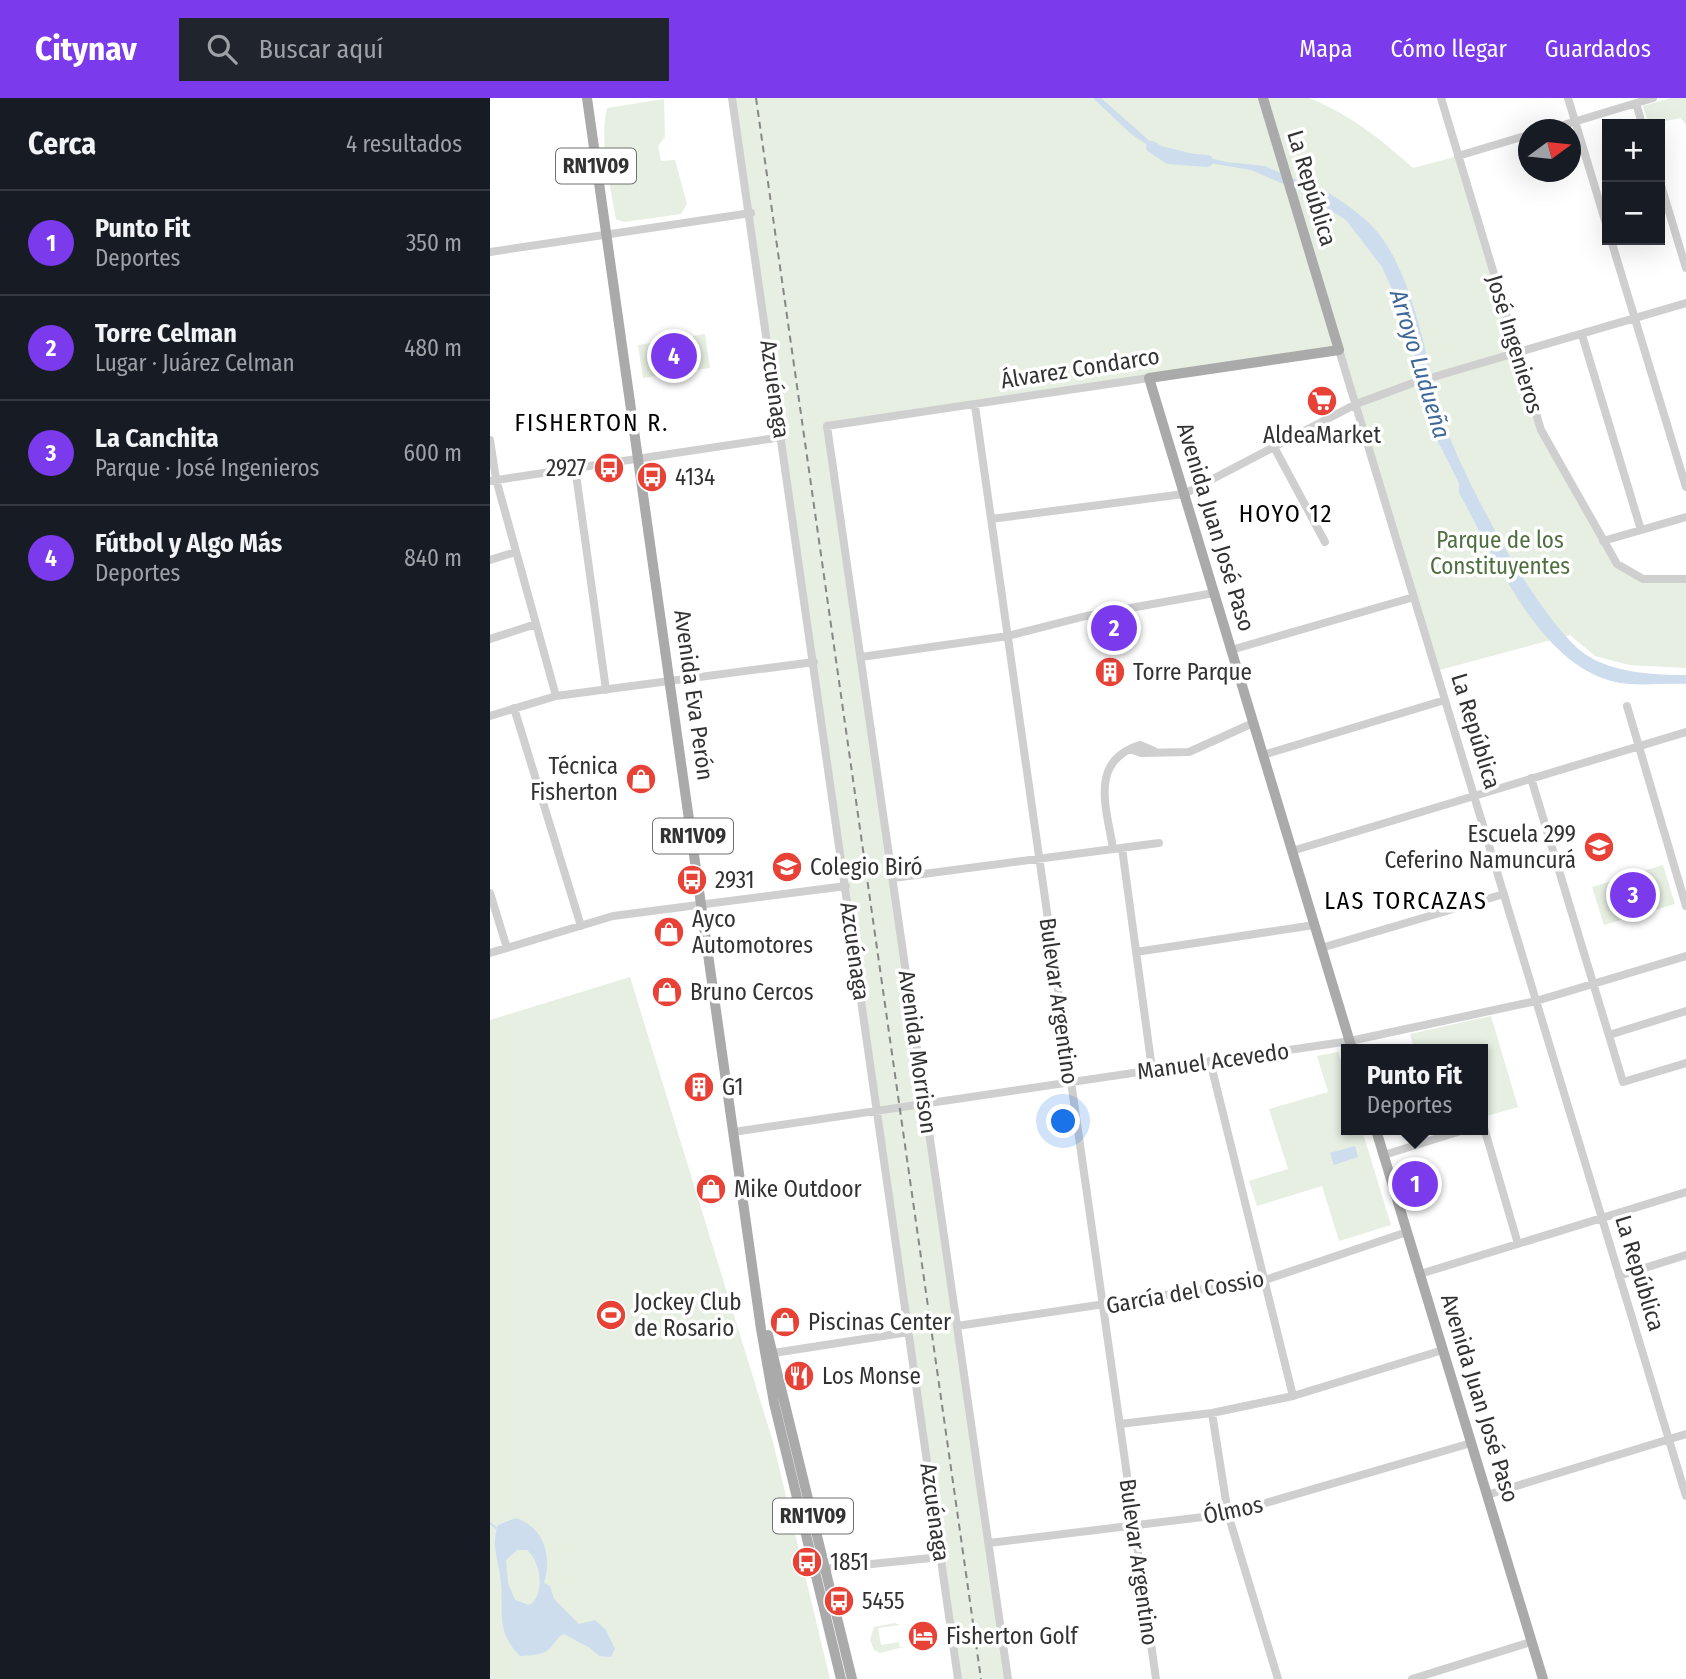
<!DOCTYPE html>
<html lang="es">
<meta charset="utf-8">
<style>
body{margin:0;font-family:"Fira Sans Condensed",sans-serif;background:#20242c;color:#f1f3f6}
.controls{position:absolute;right:21px;top:21px;display:grid;overflow:hidden;border-radius:0px;box-shadow:0 7px 28px #0002}
.controls button{width:63px;height:63px;display:grid;place-items:center;padding:0;border:0;border-bottom:2px solid #363941;background:#171b24;color:#f1f3f6;font:35px sans-serif}
.compass{position:absolute;left:1028px;top:21px;width:63px;height:63px;border-radius:50%;background:#171b24;box-shadow:0 7px 28px #0002;rotate:75deg}
.you{position:absolute;left:574px;top:1024px;width:24px;height:24px;margin:-18px;border:5px solid #fff;border-radius:50%;background:#1a73e8;box-shadow:0 0 0 10px #1a73e833}
.badge{display:grid;place-items:center;width:46px;height:46px;border-radius:50%;background:#7c3aed;color:#fff;font-size:23px;font-weight:700}
.pin{position:absolute;translate:-50% -50%;border:4px solid #fff;box-shadow:0 2px 7px #0006}
.popup{position:absolute;left:851px;top:946px;width:147px;height:91px;box-sizing:border-box;display:grid;place-content:center;border-radius:0px;background:#171b24;filter:drop-shadow(0 2px 5px #0005);font-size:23px;white-space:nowrap;color:#9ea1a6}
.popup b{font-size:26px;color:#f1f3f6}
.popup::after{content:'';position:absolute;left:50%;top:100%;margin-left:-14px;border:14px solid transparent;border-top-color:#171b24}
.list{margin:0;padding:0;list-style:none}
h2{display:flex;justify-content:space-between;align-items:center;height:91px;margin:0;padding:0 28px;font-size:30px}
h2 small{font-size:23px;font-weight:400;color:#9ea1a6}
.list li{display:grid;grid-template-columns:46px 1fr auto;gap:21px;align-items:center;box-sizing:border-box;height:105px;padding:0 28px;border-top:2px solid #363941}
.list b{display:block;font-size:26px;white-space:nowrap}
.list p{margin:0;font-size:23px;white-space:nowrap;color:#9ea1a6}
.list em{font-size:23px;font-style:normal;color:#9ea1a6}
.icon{flex:none;width:38px;height:38px;fill:none;stroke:currentColor;stroke-width:2;stroke-linecap:round;stroke-linejoin:round}
.map{position:relative;flex:none;width:1196px;height:1581px;overflow:hidden}
header{display:flex;align-items:center;gap:42px;box-sizing:border-box;height:98px;padding:0 35px;background:#7c3aed;color:#fff}
header strong{font-size:33px}
nav{display:flex;gap:38px;margin-inline-start:auto;font-size:24px}
.search{width:490px;height:63px;background:#20242c;display:flex;align-items:center;gap:18px;box-sizing:border-box;padding:0 24px;border-radius:0px;color:#9ea1a6;font-size:26px}
main{display:flex}
aside{flex:1;background:#171b24}
.map>svg:first-child{display:block}
.green{fill:#e6efe1}
.water{fill:#cdddee;fill-rule:evenodd}
.lines{fill:none;stroke-linecap:round;stroke-linejoin:round}
.stream{stroke:#cdddee;stroke-width:2}
.river{stroke:#cdddee;stroke-width:12}
.minor{stroke:#cfcfcf;stroke-width:8}
.major{stroke:#aaa;stroke-width:10}
.rail{stroke:#878787;stroke-width:2;stroke-dasharray:7 5;stroke-linecap:butt}
.labels{text-anchor:middle;stroke-width:7;stroke-linejoin:round;paint-order:stroke}
.shield{fill:#fff;stroke:#707070;stroke-width:2}
.shield-label{font-size:21px;font-weight:bold;fill:#323232}
.street-label{font-size:23px;fill:#323232;stroke:#fff}
.poi-label{font-size:23px;fill:#323232;stroke:#fff;text-anchor:start}
.park-label{font-size:23px;fill:#4e6f3e;stroke:#fff}
.water-label{font-size:24px;font-style:italic;fill:#3e6897;stroke:#fff}
.neighbourhood-label{font-size:24px;letter-spacing:2px;fill:#000;stroke:#fff}
</style>
<header>
<strong>Citynav</strong>
<div class="search"><svg class="icon" aria-label="search" viewBox="0 0 24 24"><circle cx="10" cy="10" r="6"/><path d="M15 15l6 6"/></svg>Buscar aquí</div>
<nav><a>Mapa</a><a>Cómo llegar</a><a>Guardados</a></nav>
</header>
<main>
<aside>
<h2>Cerca<small>4 resultados</small></h2>
<ul class="list">
<li><span class="badge">1</span><div><b>Punto Fit</b><p>Deportes</p></div><em>350 m</em></li>
<li><span class="badge">2</span><div><b>Torre Celman</b><p>Lugar · Juárez Celman</p></div><em>480 m</em></li>
<li><span class="badge">3</span><div><b>La Canchita</b><p>Parque · José Ingenieros</p></div><em>600 m</em></li>
<li><span class="badge">4</span><div><b>Fútbol y Algo Más</b><p>Deportes</p></div><em>840 m</em></li>
</ul>
</aside>
<div class="map">
<svg width="1196" height="1581" viewBox="0 0 1196 1581">
<rect width="100%" height="100%" fill="#fff"/>
<!-- green -->
<path class="green" d="M 242,0 L 819,0 C 859,16 891,41 923,70 L 968,58 L 1051,332 L 1127,466 L 1153,481 L 1196,481 L 1196,570 L 1139,567 L 1105,558 L 1080,537 L 946,573 L 849,252 L 337,328 L 518,1581 L 468,1581 Z
M 1181,0 L 1196,0 L 1196,27 L 1191,20 L 1159,26 L 1153,8 Z
M 174,1 L 175,39 L 168,48 L 171,63 L 185,62 L 197,106 L 191,116 L 134,124 L 126,121 C 120,86 109,45 117,10 Z
M 215,236 L 220,270 L 153,280 L 148,247 Z
M 1173,767 L 1185,806 L 1114,827 L 1102,789 Z
M 140,879 L 283,1344 L 340,1581 L 0,1581 L 0,922 Z
M 1001,918 L 1028,1009 L 993,1019 L 993,951 L 924,951 L 920,936 Z
M 848,954 L 857,982 L 857,1032 L 872,1032 L 901,1127 L 849,1143 L 832,1088 L 767,1108 L 759,1083 L 798,1071 L 779,1011 L 838,994 L 827,958 Z
M 405,1525 L 410,1527 L 388,1530 L 391,1547 L 409,1544 L 410,1549 L 414,1549 L 390,1555 L 384,1552 L 380,1542 L 384,1529 Z"/>
<!-- water -->
<path class="water" d="M 603,0 L 611,0 L 663,46 L 736,64 L 775,68 L 809,83 L 821,84 C 841,96 865,111 881,127 C 922,168 936,260 951,315 C 967,370 1051,529 1098,558 C 1125,575 1165,577 1196,577 L 1196,586 C 1172,585 1143,589 1121,583 C 1047,563 1004,457 969,395 L 969,385 L 946,340 L 914,218 L 892,169 L 856,122 L 810,93 L 761,72 L 672,57 L 641,36 Z
M 865,1048 L 868,1059 L 844,1067 L 840,1055 Z
M 26,1420 C 55,1430 62,1459 54,1485 L 60,1488 L 64,1501 L 89,1526 L 105,1522 L 116,1532 L 125,1551 L 121,1559 L 109,1558 L 100,1550 L 74,1536 C 66,1539 65,1547 58,1552 C 51,1558 38,1557 30,1558 C 5,1532 14,1516 11,1486 C 10,1465 0,1449 8,1427 ZM 27,1452 L 37,1452 C 51,1464 56,1497 39,1507 L 25,1502 L 18,1485 L 16,1462 Z"/>
<g class="lines">
<!-- stream -->
<path class="stream" d="M 0,1425 L 6,1430"/>
<!-- river -->
<path class="river" d="M 662,49 L 679,60 L 717,63"/>
<!-- minor -->
<path class="minor" d="M 242,0 L 468,1581
M 951,0 L 1051,332 L 1127,466 L 1153,481 L 1196,481
M 1078,0 L 1117,129
M 1146,5 L 1152,26
M 1057,32 L 1163,0
M 968,58 L 1038,37
M 1170,84 L 1196,170
M 1121,142 L 1196,389
M 0,154 L 261,115
M 1092,237 L 1151,432
M 849,252 L 1196,1398
M 485,308 L 666,1581
M 0,342 L 6,381 L 66,598
M 784,349 L 835,444
M 85,369 L 116,592
M 0,383 L 292,339
M 501,421 L 694,396 L 866,306 L 923,285 L 1196,205
M 1113,443 L 1196,419
M 0,462 L 25,454
M 0,541 L 46,526
M 741,552 L 924,499
M 371,559 L 518,538 L 596,518 L 724,495
M 1137,608 L 1196,808
M 24,610 L 91,828
M 0,618 L 66,598 L 324,564
M 640,651 L 651,655 L 699,654 L 763,625
M 773,657 L 955,602
M 1041,680 L 1133,984 L 1196,965
M 632,750 L 662,971
M 623,751 C 617,711 598,663 650,647 L 664,653
M 802,753 L 1196,634
M 403,780 L 669,745
M 0,795 L 17,850
M 831,850 L 1014,796
M 646,854 L 824,827
M 0,855 L 123,818 L 356,788
M 1119,937 L 1196,913
M 720,963 L 803,1298
M 993,1026 L 1028,1146
M 243,1034 L 860,943 L 1046,903 L 1196,858
M 894,1057 L 974,1032
M 930,1176 L 1196,1094
M 1129,1178 L 1196,1157
M 467,1228 L 775,1182 L 917,1134
M 277,1256 L 419,1234
M 722,1315 L 738,1416 L 788,1581
M 630,1326 L 722,1315 L 803,1298 L 953,1252
M 997,1397 L 1196,1336
M 499,1445 L 738,1416 L 981,1345
M 332,1471 L 451,1459
M 518,1581 L 337,328 L 659,280
M 922,1581 L 1041,1544"/>
<!-- major -->
<path class="major" d="M 97,0 L 271,1231 L 284,1305 L 351,1581
M 773,0 L 849,252 L 659,280 L 862,951
M 886,1032 L 1053,1581
M 278,1237 L 362,1581"/>
<!-- rail -->
<path class="rail" d="M 266,0 L 491,1581"/>
</g>
<!-- icons -->
<defs>
<g id="supermarket-disc" transform="scale(1.575)"><circle r="9.5" fill="#e84136" stroke="#fff"/><path d="M-6-5.5h2.5l.6 2H6L4.5 2H-2.5L-4.4-4H-6ZM-1.5 3.2a1.3 1.3 0 1 0 .1 0ZM3 3.2a1.3 1.3 0 1 0 .1 0Z" fill="#fff"/></g>
<g id="bus-disc" transform="scale(1.575)"><circle r="9.5" fill="#e84136" stroke="#fff"/><path d="M-5-6H5V4H4V6H2V4H-2V6H-4V4H-5ZM-3.5-4V0h7V-4ZM-3.5 1.2v1.5H-2V1.2ZM2 1.2v1.5H3.5V1.2Z" fill="#fff"/></g>
<g id="building-disc" transform="scale(1.575)"><circle r="9.5" fill="#e84136" stroke="#fff"/><path d="M-4-6H4V6H1V3H-1V6H-4ZM-2.5-4.3h1.7v1.8h-1.7ZM.8-4.3h1.7v1.8H.8ZM-2.5-1h1.7V.8h-1.7ZM.8-1h1.7V.8H.8Z" fill="#fff"/></g>
<g id="shop-disc" transform="scale(1.575)"><circle r="9.5" fill="#e84136" stroke="#fff"/><path d="M-5-2.5h2.3a2.7 3.5 0 0 1 5.4 0H5L5.5 6h-11ZM-1.5-2.5h3a1.5 2.3 0 0 0-3 0Z" fill="#fff"/></g>
<g id="school-disc" transform="scale(1.575)"><circle r="9.5" fill="#e84136" stroke="#fff"/><path d="M0-5L7-2L0 1L-7-2ZM-4 1L0 2.5L4 1V4Q0 6-4 4Z" fill="#fff"/></g>
<g id="stadium-disc" transform="scale(1.575)"><circle r="9.5" fill="#e84136" stroke="#fff"/><path d="M0-5a6.5 5 0 1 0 0 10a6.5 5 0 1 0 0-10ZM-3.5-1.8h7v3.6h-7Z" fill="#fff"/></g>
<g id="restaurant-disc" transform="scale(1.575)"><circle r="9.5" fill="#e84136" stroke="#fff"/><path d="M-5-6h1v4h1v-4h1v4h1v-4h1v5L-1.5 .5V6h-2V.5L-5-1ZM5-6V6H3V1.5H1.5Q1.5-4 5-6Z" fill="#fff"/></g>
<g id="hotel-disc" transform="scale(1.575)"><circle r="9.5" fill="#e84136" stroke="#fff"/><path d="M-6-4.5h1.5V1H6V5H4.5V3h-9V5H-6ZM-4 0a1.8 1.8 0 1 1 3.6 0ZM.5 0V-2.5h3Q6-2.5 6 0Z" fill="#fff"/></g>
</defs>
<g fill-rule="evenodd">
<use href="#supermarket-disc" x="832" y="303"/>
<use href="#bus-disc" x="119" y="370"/>
<use href="#bus-disc" x="162" y="379"/>
<use href="#building-disc" x="620" y="574"/>
<use href="#shop-disc" x="151" y="681"/>
<use href="#school-disc" x="1109" y="749"/>
<use href="#school-disc" x="297" y="769"/>
<use href="#bus-disc" x="202" y="782"/>
<use href="#shop-disc" x="179" y="834"/>
<use href="#shop-disc" x="177" y="894"/>
<use href="#building-disc" x="209" y="989"/>
<use href="#shop-disc" x="221" y="1091"/>
<use href="#stadium-disc" x="121" y="1217"/>
<use href="#shop-disc" x="295" y="1224"/>
<use href="#restaurant-disc" x="309" y="1278"/>
<use href="#bus-disc" x="317" y="1464"/>
<use href="#bus-disc" x="349" y="1503"/>
<use href="#hotel-disc" x="433" y="1538"/>
</g>
<g class="labels">
<!-- shield labels -->
<g class="shield">
<rect x="66" y="50.5" width="80" height="35" rx="5"/>
<rect x="163" y="720.5" width="80" height="35" rx="5"/>
<rect x="283" y="1400.5" width="80" height="35" rx="5"/>
</g>
<g class="shield-label">
<text x="106" y="75">RN1V09</text>
<text x="203" y="745">RN1V09</text>
<text x="323" y="1425">RN1V09</text>
</g>
<!-- street labels -->
<g class="street-label">
<text transform="translate(822 90) rotate(73)" y="8">La República</text>
<text transform="translate(1025 246) rotate(73)" y="8">José Ingenieros</text>
<text transform="translate(590 270) rotate(-9)" y="8">Álvarez Condarco</text>
<text transform="translate(285 291) rotate(82)" y="8">Azcuénaga</text>
<text transform="translate(726 429) rotate(73)" y="8">Avenida Juan José Paso</text>
<text transform="translate(204 597) rotate(82)" y="8">Avenida Eva Perón</text>
<text transform="translate(986 633) rotate(73)" y="8">La República</text>
<text transform="translate(365 853) rotate(82)" y="8">Azcuénaga</text>
<text transform="translate(569 903) rotate(82)" y="8">Bulevar Argentino</text>
<text transform="translate(428 954) rotate(82)" y="8">Avenida Morrison</text>
<text transform="translate(723 963) rotate(-8)" y="8">Manuel Acevedo</text>
<text transform="translate(1150 1175) rotate(73)" y="8">La República</text>
<text transform="translate(695 1194) rotate(-10)" y="8">García del Cossio</text>
<text transform="translate(990 1300) rotate(73)" y="8">Avenida Juan José Paso</text>
<text transform="translate(743 1412) rotate(-12)" y="8">Ólmos</text>
<text transform="translate(445 1414) rotate(82)" y="8">Azcuénaga</text>
<text transform="translate(649 1464) rotate(82)" y="8">Bulevar Argentino</text>
</g>
<!-- poi labels -->
<g class="poi-label">
<text x="832" y="345" text-anchor="middle">AldeaMarket</text>
<text x="96" y="378" text-anchor="end">2927</text>
<text x="185" y="387">4134</text>
<text x="643" y="582">Torre Parque</text>
<text x="128" y="676" text-anchor="end">Técnica<tspan x="128" dy="26">Fisherton</tspan></text>
<text x="1086" y="744" text-anchor="end">Escuela 299<tspan x="1086" dy="26">Ceferino Namuncurá</tspan></text>
<text x="320" y="777">Colegio Biró</text>
<text x="225" y="790">2931</text>
<text x="202" y="829">Ayco<tspan x="202" dy="26">Automotores</tspan></text>
<text x="200" y="902">Bruno Cercos</text>
<text x="232" y="997">G1</text>
<text x="244" y="1099">Mike Outdoor</text>
<text x="144" y="1212">Jockey Club<tspan x="144" dy="26">de Rosario</tspan></text>
<text x="318" y="1232">Piscinas Center</text>
<text x="332" y="1286">Los Monse</text>
<text x="340" y="1472">1851</text>
<text x="372" y="1511">5455</text>
<text x="456" y="1546">Fisherton Golf</text>
</g>
<!-- park labels -->
<g class="park-label">
<text x="1010" y="450">Parque de los<tspan x="1010" dy="26">Constituyentes</tspan></text>
</g>
<!-- water labels -->
<g class="water-label">
<text transform="translate(930 266) rotate(73)" y="8">Arroyo Ludueña</text>
</g>
<!-- neighbourhood labels -->
<g class="neighbourhood-label">
<text x="102" y="333">FISHERTON R.</text>
<text x="796" y="424">HOYO 12</text>
<text x="916" y="811">LAS TORCAZAS</text>
</g>
</g>
</svg>
<div class="controls">
<button>+</button>
<button>−</button>
</div>
<svg class="compass" viewBox="-18 -18 36 36"><path d="M0-13l5 13h-10z" fill="#e53935"/><path d="M0 13l5-13h-10z" fill="#9ea1a6"/></svg>
<div class="you"></div>
<div class="pin badge" style="left:925px;top:1086px">1</div>
<div class="popup"><b>Punto Fit</b>Deportes</div>
<div class="pin badge" style="left:624px;top:530px">2</div>
<div class="pin badge" style="left:1143px;top:797px">3</div>
<div class="pin badge" style="left:184px;top:258px">4</div>
</div>
</main>
